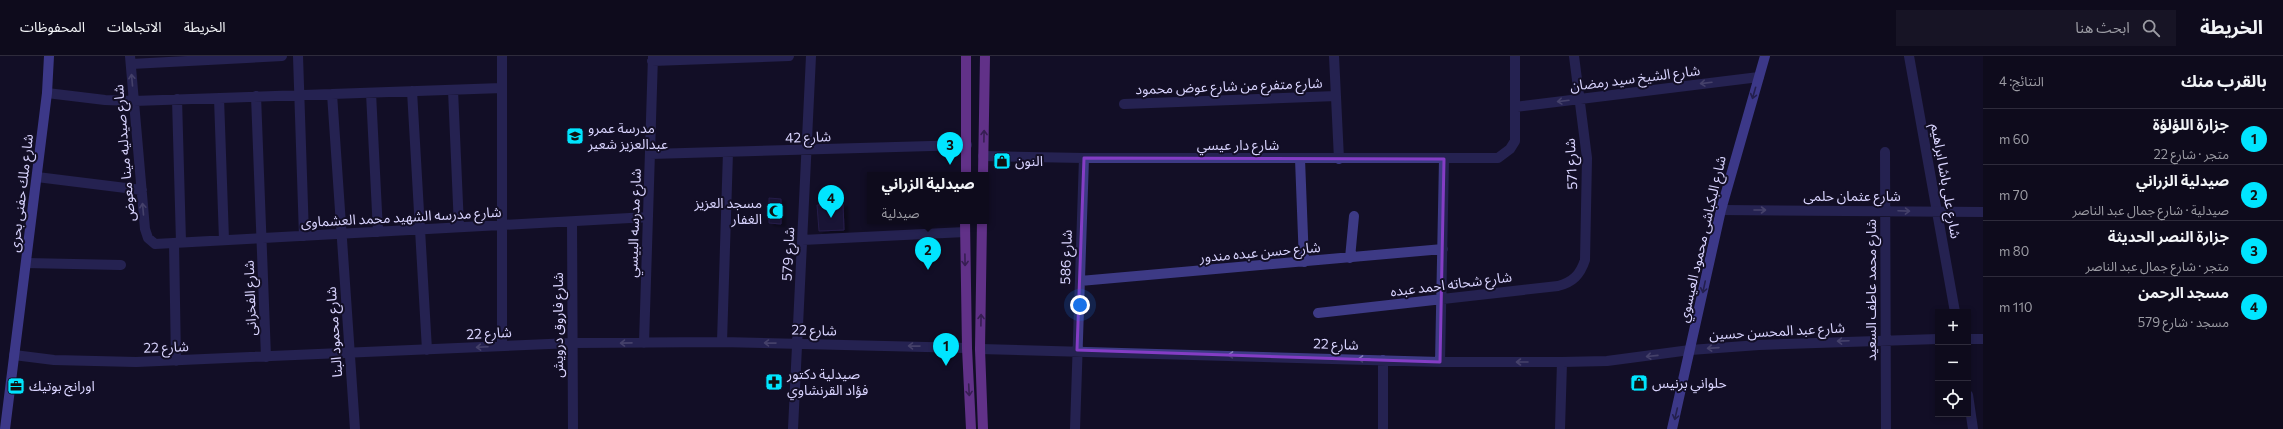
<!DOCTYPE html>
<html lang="ar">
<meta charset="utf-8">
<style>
body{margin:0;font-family:Commissioner,"Noto Sans Arabic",sans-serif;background:#171425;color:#f1f3f6;direction:rtl}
.controls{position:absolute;right:12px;bottom:12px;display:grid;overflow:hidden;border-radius:0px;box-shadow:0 2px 6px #0003}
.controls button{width:36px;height:36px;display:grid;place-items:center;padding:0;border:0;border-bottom:1px solid #2e2b3b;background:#0e0b1c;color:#f1f3f6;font:20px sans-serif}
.you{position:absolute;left:1080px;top:249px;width:14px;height:14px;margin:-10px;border:3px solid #fff;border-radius:50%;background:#1a73e8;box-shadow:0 0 0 6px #1a73e833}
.badge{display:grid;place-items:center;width:26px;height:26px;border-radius:50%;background:#00e5ff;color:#111;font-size:13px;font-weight:700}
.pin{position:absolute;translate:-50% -33px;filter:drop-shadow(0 1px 2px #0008)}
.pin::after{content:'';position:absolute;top:21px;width:14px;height:12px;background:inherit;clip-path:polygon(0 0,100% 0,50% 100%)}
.popup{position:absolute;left:867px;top:116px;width:122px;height:52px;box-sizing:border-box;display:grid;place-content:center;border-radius:0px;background:#0e0b1c;filter:drop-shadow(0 1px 3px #0005);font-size:13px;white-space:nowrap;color:#9b9ba3}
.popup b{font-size:15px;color:#f1f3f6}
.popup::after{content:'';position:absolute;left:50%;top:100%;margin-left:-8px;border:8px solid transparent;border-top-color:#0e0b1c}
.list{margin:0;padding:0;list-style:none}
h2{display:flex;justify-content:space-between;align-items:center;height:52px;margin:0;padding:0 16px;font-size:17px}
h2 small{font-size:13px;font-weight:400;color:#9b9ba3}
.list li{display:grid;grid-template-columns:26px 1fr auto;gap:12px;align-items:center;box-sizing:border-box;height:56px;padding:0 16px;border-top:1px solid #2e2b3b}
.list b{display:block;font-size:15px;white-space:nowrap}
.list p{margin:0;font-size:13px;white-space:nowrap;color:#9b9ba3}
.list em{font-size:13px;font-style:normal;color:#9b9ba3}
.icon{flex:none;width:22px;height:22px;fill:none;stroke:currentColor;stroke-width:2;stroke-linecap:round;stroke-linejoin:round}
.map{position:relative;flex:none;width:1983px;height:373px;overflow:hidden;direction:ltr}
header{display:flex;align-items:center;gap:24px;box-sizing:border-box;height:56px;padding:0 20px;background:#0e0b1c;border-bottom:1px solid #2e2b3b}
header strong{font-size:19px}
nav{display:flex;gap:22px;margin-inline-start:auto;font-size:14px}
.search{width:280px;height:36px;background:#171425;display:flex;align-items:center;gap:10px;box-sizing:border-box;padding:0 14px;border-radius:0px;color:#9b9ba3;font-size:15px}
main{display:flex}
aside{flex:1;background:#0e0b1c}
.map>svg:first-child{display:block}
.building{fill:#241b47;stroke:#3b2d73;filter:url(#shadow)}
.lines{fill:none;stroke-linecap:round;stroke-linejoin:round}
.street{stroke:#3d3a85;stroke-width:10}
.secondary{stroke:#6f6bff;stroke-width:10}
.primary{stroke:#c25bff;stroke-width:10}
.oneway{stroke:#837fbc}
.oneway2{stroke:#38347d}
.oneway3{stroke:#623188}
.marked{fill:none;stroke:#843dc5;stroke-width:3;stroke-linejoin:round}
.labels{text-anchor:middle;stroke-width:4;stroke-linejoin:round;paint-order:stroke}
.street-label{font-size:14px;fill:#d9d4ff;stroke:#130f26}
.poi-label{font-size:14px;fill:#d9d4ff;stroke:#130f26;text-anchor:start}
</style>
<header>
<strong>الخريطة</strong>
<div class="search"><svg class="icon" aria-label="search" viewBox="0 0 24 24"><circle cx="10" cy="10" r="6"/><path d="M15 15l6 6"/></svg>ابحث هنا</div>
<nav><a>الخريطة</a><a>الاتجاهات</a><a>المحفوظات</a></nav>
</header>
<main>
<aside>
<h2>بالقرب منك<small>النتائج: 4</small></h2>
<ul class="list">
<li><span class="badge">1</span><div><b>جزارة اللؤلؤة</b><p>متجر · شارع 22</p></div><em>60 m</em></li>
<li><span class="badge">2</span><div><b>صيدلية الزراني</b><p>صيدلية · شارع جمال عبد الناصر</p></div><em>70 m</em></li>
<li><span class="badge">3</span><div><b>جزارة النصر الحديثة</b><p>متجر · شارع جمال عبد الناصر</p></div><em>80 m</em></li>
<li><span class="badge">4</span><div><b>مسجد الرحمن</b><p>مسجد · شارع 579</p></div><em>110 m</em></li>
</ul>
</aside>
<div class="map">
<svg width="1983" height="373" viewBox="0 0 1983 373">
<defs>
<filter id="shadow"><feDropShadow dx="4.5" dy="2.5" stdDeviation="1" flood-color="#0009"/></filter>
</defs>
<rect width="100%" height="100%" fill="#130f26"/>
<!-- building -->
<path class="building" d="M 769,142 L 781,143 L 781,168 L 769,167 Z
M 843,148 L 844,174 L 819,175 L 817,149 Z"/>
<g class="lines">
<!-- street -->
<path class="street" d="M 130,0 L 145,173 L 148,182 L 155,188 L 648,161
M 298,0 L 304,180
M 1334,0 L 1339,103
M 1909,0 L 1955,256
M 652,5 L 789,0
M 131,8 L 282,0
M 453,34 L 459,171
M 412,35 L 427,294
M 47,37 L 105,44 L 134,45 L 502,32
M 371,37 L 378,176
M 332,38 L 355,373
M 256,40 L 266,301
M 219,42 L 224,184
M 177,43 L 181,186
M 1124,48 L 1336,40
M 1515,51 L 1759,21
M 1885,96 L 1886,373
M 650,98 L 967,89
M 983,100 L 1084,102 L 1498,102 L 1510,93 L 1515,85 L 1515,0
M 1300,103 L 1304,206
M 37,121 L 142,134
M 1721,154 L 1983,156
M 572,166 L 573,373
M 802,184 L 965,176
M 174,187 L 176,305
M 1350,202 L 1354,160
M 26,207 L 121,209
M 1080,225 L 1443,193
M 1318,257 L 1558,230 C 1573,226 1580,219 1585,204 L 1587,102 L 1574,0
M 1968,283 L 1983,283
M 722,286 L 728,96
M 644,287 L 653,0
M 502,290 L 502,0
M 980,293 L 1440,306 L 1562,306 L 1607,305 L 1690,294 L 1759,289 L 1938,283
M 14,299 L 54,304 L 136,306 L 572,287 L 722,286 L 967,292
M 1440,306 L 1444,103
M 1968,339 L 1973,373
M 793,373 L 811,0
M 1075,373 L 1084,102
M 1383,373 L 1383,304
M 1560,373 L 1562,306"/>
<!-- secondary -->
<path class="secondary" d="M 5,373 L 47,37 L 49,0
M 1672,373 L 1721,154 L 1765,0"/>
<!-- primary -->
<path class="primary" d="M 966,0 L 966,119
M 983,119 L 985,0
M 965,165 L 967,292 L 971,373
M 982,165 L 980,293 L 983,373"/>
</g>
<!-- one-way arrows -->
<defs><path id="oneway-shaft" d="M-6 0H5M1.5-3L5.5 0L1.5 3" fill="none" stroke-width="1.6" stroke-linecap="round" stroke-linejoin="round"/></defs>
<g class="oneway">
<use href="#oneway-shaft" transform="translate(132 24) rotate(-95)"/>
<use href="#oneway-shaft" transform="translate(1706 27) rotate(173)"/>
<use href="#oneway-shaft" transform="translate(1563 45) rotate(173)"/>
<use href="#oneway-shaft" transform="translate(143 153) rotate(-95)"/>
<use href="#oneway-shaft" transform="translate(1760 154)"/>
<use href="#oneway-shaft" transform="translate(1904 155) rotate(2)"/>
<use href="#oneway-shaft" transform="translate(1843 285) rotate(178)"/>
<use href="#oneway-shaft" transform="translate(626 287) rotate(179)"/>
<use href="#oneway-shaft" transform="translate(770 287) rotate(-179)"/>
<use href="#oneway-shaft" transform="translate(914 290) rotate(-179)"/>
<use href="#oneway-shaft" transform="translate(482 291) rotate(177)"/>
<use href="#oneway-shaft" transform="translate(1713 292) rotate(176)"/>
<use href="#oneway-shaft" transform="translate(1234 299) rotate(-178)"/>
<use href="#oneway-shaft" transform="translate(1652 300) rotate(174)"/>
<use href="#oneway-shaft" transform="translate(1364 303) rotate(-178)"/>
<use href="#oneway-shaft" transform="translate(1522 306) rotate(-180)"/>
</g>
<g class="oneway2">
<use href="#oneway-shaft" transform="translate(1754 37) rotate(106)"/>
<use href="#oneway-shaft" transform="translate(1704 231) rotate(102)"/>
<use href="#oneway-shaft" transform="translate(1676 358) rotate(103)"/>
</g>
<g class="oneway3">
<use href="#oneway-shaft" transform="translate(984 80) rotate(-89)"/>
<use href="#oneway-shaft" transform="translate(965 204) rotate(89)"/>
<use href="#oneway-shaft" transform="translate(981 264) rotate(-89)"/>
<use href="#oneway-shaft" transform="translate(969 334) rotate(87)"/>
</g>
<!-- marked area -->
<path d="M0 0H1983V373H0ZM 1084,102 L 1444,103 L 1440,306 L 1077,294 Z" fill="#130f26" fill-opacity=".55" fill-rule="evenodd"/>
<path class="marked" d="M 1084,102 L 1444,103 L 1440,306 L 1077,294 Z"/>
<!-- icons -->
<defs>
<g id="school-square" transform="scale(0.9)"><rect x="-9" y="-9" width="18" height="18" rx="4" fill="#00e5ff" stroke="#130f26"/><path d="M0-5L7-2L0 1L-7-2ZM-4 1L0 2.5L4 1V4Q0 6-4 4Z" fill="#111"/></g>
<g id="shop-square" transform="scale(0.9)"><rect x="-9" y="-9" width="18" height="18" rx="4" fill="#00e5ff" stroke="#130f26"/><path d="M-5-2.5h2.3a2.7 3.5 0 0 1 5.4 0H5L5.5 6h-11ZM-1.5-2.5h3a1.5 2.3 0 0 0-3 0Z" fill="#111"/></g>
<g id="mosque-square" transform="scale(0.9)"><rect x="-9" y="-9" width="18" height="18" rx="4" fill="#00e5ff" stroke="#130f26"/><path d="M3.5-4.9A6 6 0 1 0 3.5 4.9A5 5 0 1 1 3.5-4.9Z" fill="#111"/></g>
<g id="pharmacy-square" transform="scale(0.9)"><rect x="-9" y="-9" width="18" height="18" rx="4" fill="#00e5ff" stroke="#130f26"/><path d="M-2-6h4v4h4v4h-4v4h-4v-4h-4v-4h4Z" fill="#111"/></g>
<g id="office-square" transform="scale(0.9)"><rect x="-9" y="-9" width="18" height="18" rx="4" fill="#00e5ff" stroke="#130f26"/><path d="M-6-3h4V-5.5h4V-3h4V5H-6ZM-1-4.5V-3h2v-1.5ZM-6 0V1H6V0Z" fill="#111"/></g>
</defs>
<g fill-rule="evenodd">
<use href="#school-square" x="575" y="80"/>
<use href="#shop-square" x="1002" y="105"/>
<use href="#mosque-square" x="775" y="155"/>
<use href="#pharmacy-square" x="774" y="326"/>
<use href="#shop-square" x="1639" y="327"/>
<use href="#office-square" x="16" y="330"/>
</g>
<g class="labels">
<!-- street labels -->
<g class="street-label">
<text transform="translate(1635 22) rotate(-7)" y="5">شارع الشيخ سيد رمضان</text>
<text transform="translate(1229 30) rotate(-2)" y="5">شارع متفرع من شارع عوض محمود</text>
<text transform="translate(808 81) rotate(-2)" y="5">شارع 42</text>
<text x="1238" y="94">شارع دار عيسي</text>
<text transform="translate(124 97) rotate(-95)" y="5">شارع صيدليه مينا معوض</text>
<text transform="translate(1571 108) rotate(-93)" y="5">شارع 571</text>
<text transform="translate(1946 125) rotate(80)" y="5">شارع على باشا ابراهيم</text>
<text transform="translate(21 137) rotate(-83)" y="5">شارع ملك حفنى بحرى</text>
<text x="1852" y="145">شارع عثمان حلمى</text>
<text transform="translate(401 161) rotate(-3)" y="5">شارع مدرسه الشهيد محمد العشماوى</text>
<text transform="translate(634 167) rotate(-88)" y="5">شارع مدرسه البيسي</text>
<text transform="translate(1702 183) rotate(-77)" y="5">شارع البكباشى محمود العيسوي</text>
<text transform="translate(1260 196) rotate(-5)" y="5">شارع حسن عبده مندور</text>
<text transform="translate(788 198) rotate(-87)" y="5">شارع 579</text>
<text transform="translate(1066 201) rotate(-88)" y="5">شارع 586</text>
<text transform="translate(1451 228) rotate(-7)" y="5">شارع شحاته احمد عبده</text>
<text transform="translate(1871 234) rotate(-90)" y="5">شارع محمد عاطف السعيد</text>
<text transform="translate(250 242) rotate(-92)" y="5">شارع الفخرانى</text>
<text transform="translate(558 269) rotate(-90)" y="5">شارع فاروق درويش</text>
<text transform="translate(814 274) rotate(1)" y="5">شارع 22</text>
<text transform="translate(1777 275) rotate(-3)" y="5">شارع عبد المحسن حسين</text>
<text transform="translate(334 276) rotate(-94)" y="5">شارع محمود البنا</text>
<text transform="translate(489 277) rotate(-3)" y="5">شارع 22</text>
<text transform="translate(1336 288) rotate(2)" y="5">شارع 22</text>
<text transform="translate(166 291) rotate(-2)" y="5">شارع 22</text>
</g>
<!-- poi labels -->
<g class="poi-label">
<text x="588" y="77">مدرسة عمرو<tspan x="588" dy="16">عبدالعزيز شعير</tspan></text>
<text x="1015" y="110">النون</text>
<text x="762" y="152" text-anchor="end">مسجد العزيز<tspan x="762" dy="16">الغفار</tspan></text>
<text x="787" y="323">صيدلية دكتور<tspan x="787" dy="16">فؤاد القرنشاوي</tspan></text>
<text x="1652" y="332">حلواني برنيس</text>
<text x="29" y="335">اورانج بوتيك</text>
</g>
</g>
</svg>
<div class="controls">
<button>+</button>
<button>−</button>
<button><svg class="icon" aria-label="locate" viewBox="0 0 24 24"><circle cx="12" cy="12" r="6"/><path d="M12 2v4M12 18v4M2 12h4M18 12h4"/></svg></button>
</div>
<div class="you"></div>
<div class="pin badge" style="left:946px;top:310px">1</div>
<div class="pin badge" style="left:928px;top:214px">2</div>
<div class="popup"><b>صيدلية الزراني</b>صيدلية</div>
<div class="pin badge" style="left:950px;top:109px">3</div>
<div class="pin badge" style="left:831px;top:162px">4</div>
</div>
</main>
